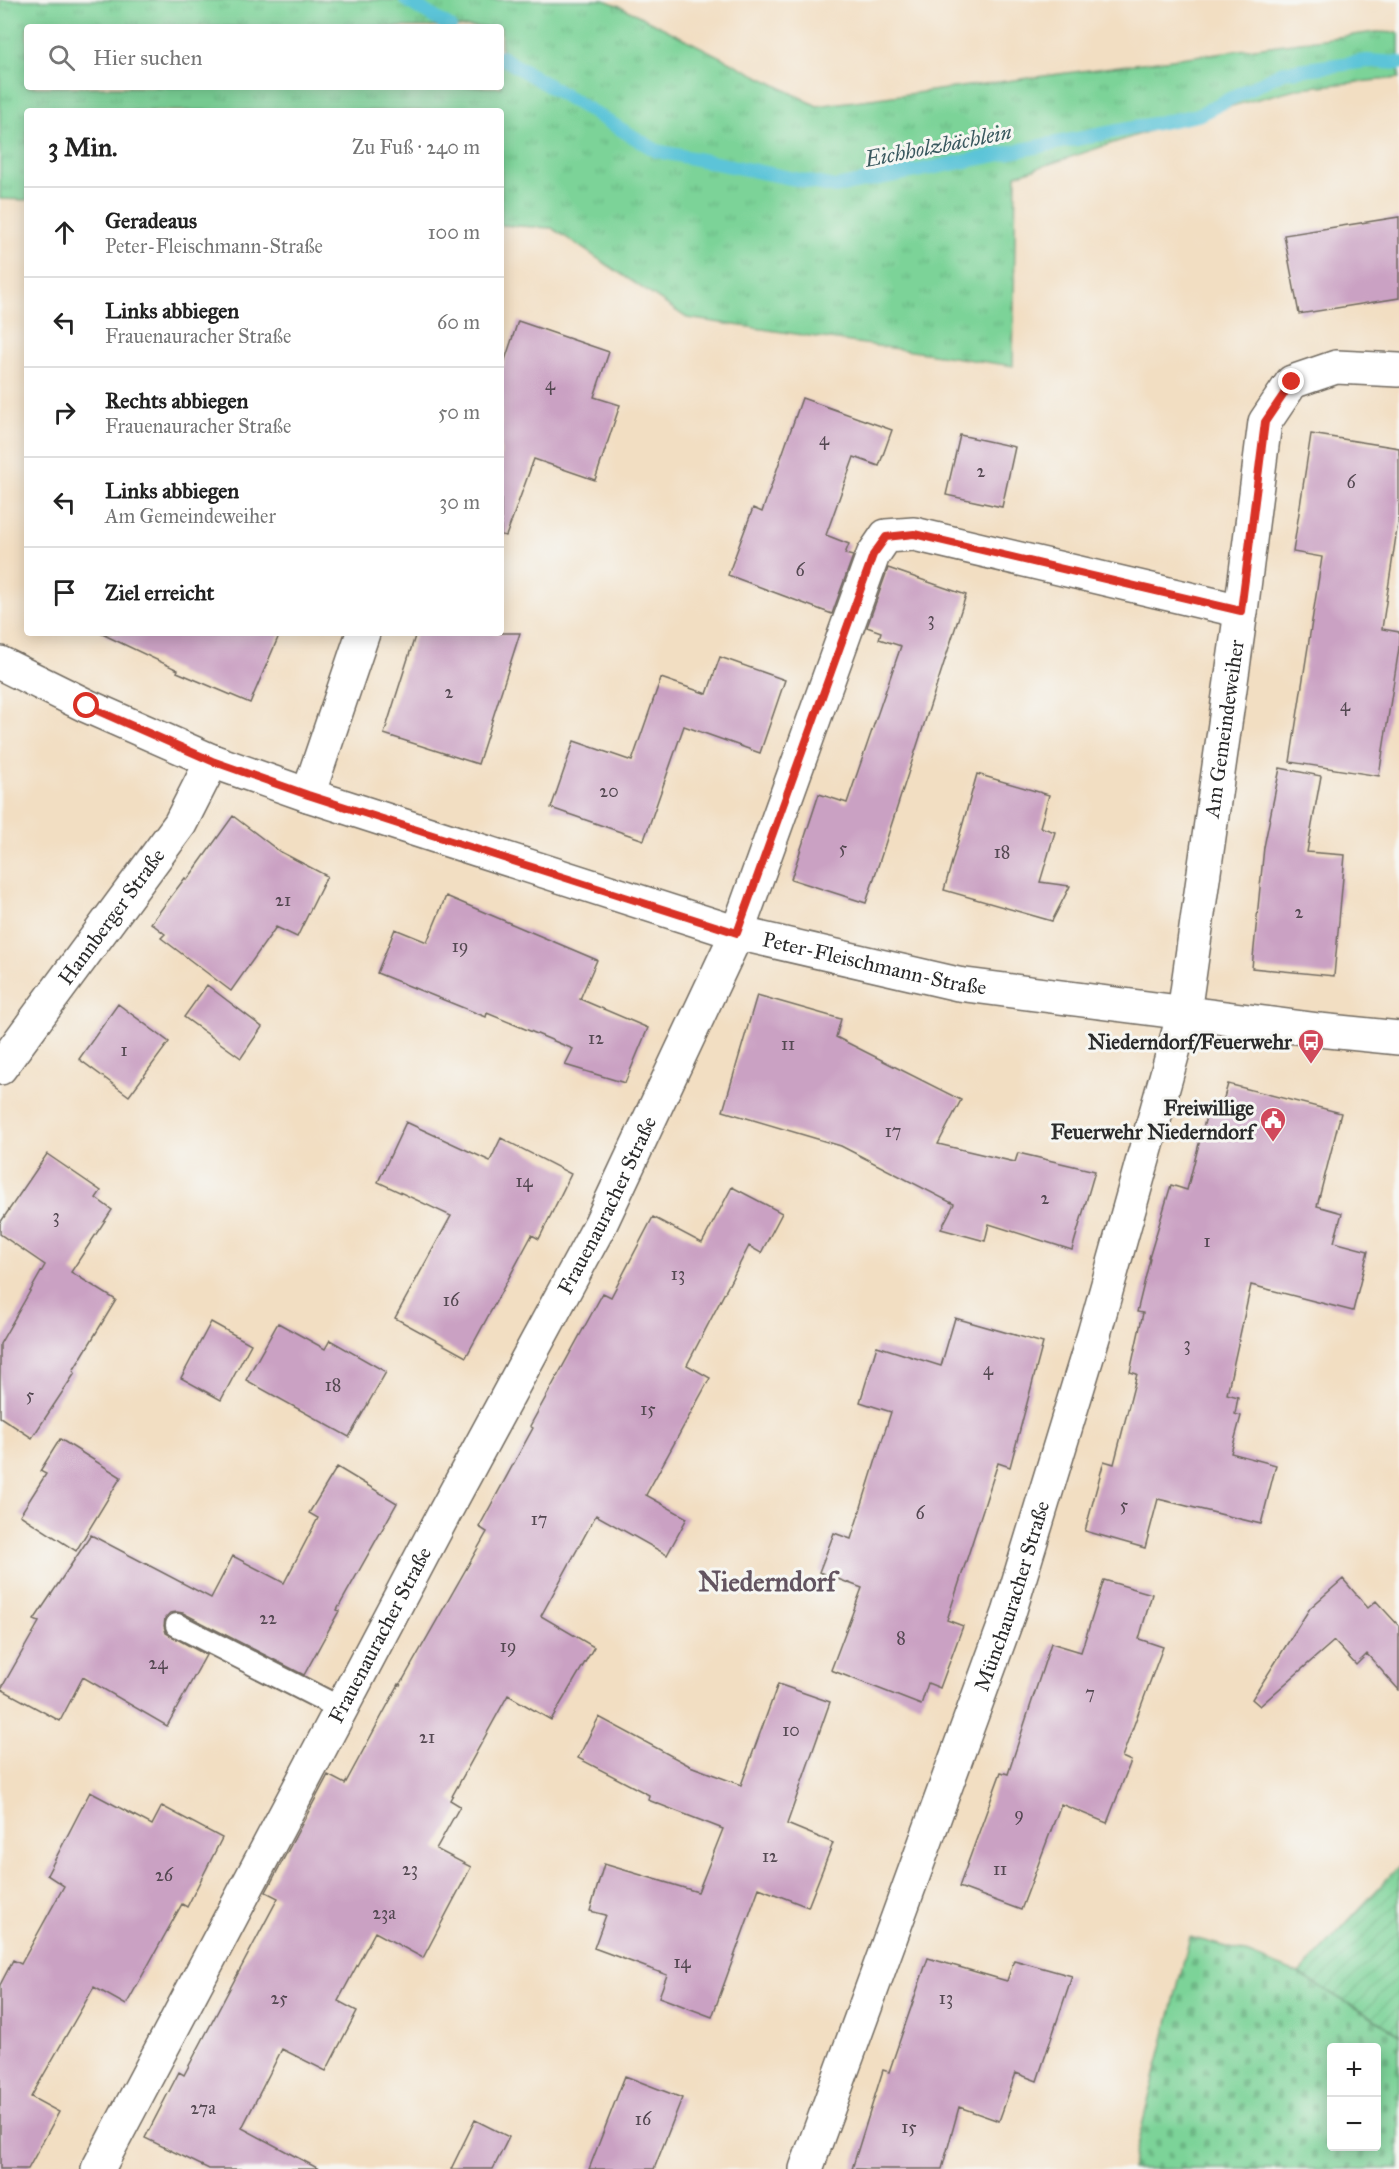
<!DOCTYPE html>
<html lang="de">
<meta charset="utf-8">
<style>
body{margin:0;font-family:"IM FELL Great Primer",serif;background:#f2f2f2;color:#222}
.controls{position:absolute;right:18px;bottom:18px;display:grid;overflow:hidden;border-radius:6px;box-shadow:0 3px 15px #0003}
.controls button{width:54px;height:54px;display:grid;place-items:center;padding:0;border:0;border-bottom:2px solid #e0e0e0;background:#fff;color:#222;font:30px sans-serif}
.stop{position:absolute;width:18px;height:18px;margin:-14px;border:4px solid #d93025;border-radius:50%;background:#fff}
.stop.end{background:#d93025;border-color:#fff;box-shadow:0 2px 6px #0008}
.list{margin:0;padding:0;list-style:none}
h2{display:flex;justify-content:space-between;align-items:center;height:78px;margin:0;padding:0 24px;font-size:26px}
h2 small{font-size:20px;font-weight:400;color:#767676}
.list li{display:grid;grid-template-columns:39px 1fr auto;gap:18px;align-items:center;box-sizing:border-box;height:90px;padding:0 24px;border-top:2px solid #e0e0e0}
.list b{display:block;font-size:22px;white-space:nowrap}
.list p{margin:0;font-size:20px;white-space:nowrap;color:#767676}
.list em{font-size:20px;font-style:normal;color:#767676}
.icon{flex:none;width:33px;height:33px;fill:none;stroke:currentColor;stroke-width:2;stroke-linecap:round;stroke-linejoin:round}
.map{position:relative;flex:none;width:1399px;height:2169px;overflow:hidden}
.search{position:absolute;background:#fff;box-shadow:0 3px 15px #0003;left:24px;top:24px;width:480px;height:66px;display:flex;align-items:center;gap:15px;box-sizing:border-box;padding:0 21px;border-radius:6px;color:#767676;font-size:22px}
.panel{position:absolute;background:#fff;box-shadow:0 3px 15px #0003;left:24px;top:108px;width:480px;height:528px;border-radius:6px}
.map>svg:first-child{display:block}
.grass{fill:url(#grass-tufts);stroke:#537f62;stroke-width:1.5;fill-rule:evenodd}
.cemetery{fill:url(#cemetery-stones);stroke:#537f62;stroke-width:1.5;fill-rule:evenodd}
.garden{fill:url(#garden-furrows);stroke:#537f62;stroke-width:1.5}
.lines{fill:none;stroke-linecap:round;stroke-linejoin:round}
.stream{stroke:#5cc4d8;stroke-width:14}
.building{fill:#caa1c3}
.service-casing{stroke:#716a60;stroke-width:26}
.minor-casing{stroke:#716a60;stroke-width:36}
.tertiary-casing{stroke:#716a60;stroke-width:36}
.service{stroke:#fff;stroke-width:22}
.minor{stroke:#fff;stroke-width:33}
.tertiary{stroke:#fff;stroke-width:33}
.route{stroke:#d93025;stroke-width:8}
.labels{text-anchor:middle;stroke-width:6;stroke-linejoin:round;paint-order:stroke}
.number-label{font-size:18px;fill:#534851}
.street-label{font-size:21px;fill:#2b2b2b;stroke:#f6f6f2}
.poi-label{font-size:21px;font-weight:bold;fill:#2b2b2b;stroke:#f6f6f2;text-anchor:end}
.water-label{font-size:22px;font-style:italic;fill:#3a595f;stroke:#f6f6f2}
.district-label{font-size:27px;font-weight:bold;fill:#635460;stroke:#f6f6f2}
</style>
<div class="map">
<svg width="1399" height="2169" viewBox="0 0 1399 2169">
<defs>
<pattern id="grass-tufts" width="24" height="20" patternUnits="userSpaceOnUse" patternTransform="scale(1.5)"><rect width="24" height="20" fill="#7bd398"/><path d="M3 7l-1-3M5 7V3M7 7l1-3M15 17l-1-3M17 17v-4M19 17l1-3" fill="none" stroke="#6ab583"/></pattern>
<pattern id="cemetery-stones" width="16" height="16" patternUnits="userSpaceOnUse" patternTransform="scale(1.5)"><rect width="16" height="16" fill="#7bd398"/><path d="M2 7V4a2 2 0 0 1 4 0v3zM10 15v-3a2 2 0 0 1 4 0v3z" fill="#6ab583"/></pattern>
<pattern id="garden-furrows" width="10" height="10" patternUnits="userSpaceOnUse" patternTransform="scale(1.5)"><rect width="10" height="10" fill="#7bd398"/><path d="M-1 1l2-2M0 10L10 0M9 11l2-2" fill="none" stroke="#6ab583"/></pattern>
</defs>
<rect width="100%" height="100%" fill="#f6f6f2"/>
<filter id="ink" filterUnits="userSpaceOnUse"><feTurbulence type="fractalNoise" baseFrequency=".0167" numOctaves="2"/><feDisplacementMap in="SourceGraphic" scale="12" xChannelSelector="R" yChannelSelector="G"/><feConvolveMatrix kernelMatrix="1 2 1 2 8 2 1 2 1" color-interpolation-filters="sRGB"/></filter>
<filter id="wash" filterUnits="userSpaceOnUse"><feTurbulence type="fractalNoise" baseFrequency=".008" numOctaves="4" result="noise"/><feDisplacementMap in="SourceGraphic" scale="24" xChannelSelector="R" yChannelSelector="G"/><feGaussianBlur stdDeviation="1.35" result="paint"/><feColorMatrix in="noise" values="0 0 0 0 0 0 0 0 0 0 0 0 0 0 0 0 0 1.4 0 .05"/><feComposite in="paint" operator="in"/></filter>
<g filter="url(#wash)">
<rect width="100%" height="100%" fill="#f2dec2"/>
<!-- grass -->
<path class="grass" d="M 0,0 L 604,0 L 620,6 L 817,106 L 1376,32 L 1399,33 L 1399,78 L 1299,88 L 1198,115 L 1016,175 L 1013,366 L 687,318 L 552,228 L 501,225 L 501,111 L 27,111 L 27,200 L 0,199 ZM 27,27 L 501,27 L 501,87 L 27,87 Z"/>
<!-- cemetery -->
<path class="cemetery" d="M 1190,1937 L 1241,1951 L 1299,1974 L 1399,2034 L 1399,2169 L 1131,2169 ZM 1332,2048 L 1376,2048 L 1376,2146 L 1332,2146 Z"/>
<!-- garden -->
<path class="garden" d="M 1399,1866 L 1399,2034 L 1299,1974 Z"/>
<g class="lines">
<!-- stream -->
<path class="stream" d="M 406,0 L 450,27
M 501,57 L 657,151 L 835,187 L 1198,115 L 1283,72 L 1367,61 L 1399,63"/>
</g>
<g id="blocks">
<!-- building -->
<path class="building" d="M 1399,217 L 1399,298 L 1299,314 L 1284,235 Z
M 518,321 L 609,352 L 594,397 L 620,405 L 595,480 L 534,459 L 506,536 L 501,535 L 501,372 Z
M 802,398 L 892,430 L 879,466 L 854,457 L 826,535 L 849,544 L 845,554 L 853,556 L 832,614 L 728,575 L 753,508 L 762,512 Z
M 1311,434 L 1399,448 L 1399,516 L 1382,629 L 1399,632 L 1399,648 L 1379,776 L 1290,762 L 1322,557 L 1293,552 Z
M 960,435 L 1015,447 L 1002,507 L 946,495 Z
M 888,568 L 966,595 L 866,903 L 791,879 L 819,794 L 847,803 L 901,646 L 879,639 L 881,632 L 867,627 Z
M 100,633 L 280,633 L 250,703 L 177,672 L 178,670 Z
M 416,633 L 520,633 L 478,764 L 384,734 Z
M 720,657 L 785,680 L 760,753 L 684,726 L 644,840 L 551,808 L 574,741 L 632,761 L 661,678 L 707,694 Z
M 1280,768 L 1321,776 L 1307,852 L 1345,855 L 1334,976 L 1252,968 L 1264,847 Z
M 977,774 L 1049,795 L 1040,827 L 1055,832 L 1040,882 L 1070,886 L 1052,921 L 944,890 Z
M 233,816 L 279,851 L 327,876 L 297,937 L 276,927 L 231,991 L 161,938 L 165,934 L 151,923 L 185,878 L 187,880 Z
M 446,896 L 597,960 L 580,999 L 648,1028 L 625,1083 L 565,1065 L 573,1049 L 487,1013 L 486,1017 L 377,973 L 395,929 L 427,942 Z
M 207,985 L 262,1027 L 241,1058 L 184,1017 Z
M 757,995 L 841,1019 L 836,1037 L 961,1100 L 938,1144 L 1015,1162 L 1018,1153 L 1095,1171 L 1072,1250 L 989,1224 L 985,1241 L 941,1229 L 954,1204 L 841,1146 L 723,1111 Z
M 118,1004 L 169,1042 L 129,1096 L 79,1059 Z
M 1228,1084 L 1341,1113 L 1317,1206 L 1342,1213 L 1334,1242 L 1368,1251 L 1353,1311 L 1251,1285 L 1227,1394 L 1238,1397 L 1235,1414 L 1241,1416 L 1231,1453 L 1276,1465 L 1261,1524 L 1158,1499 L 1145,1548 L 1085,1531 L 1104,1461 L 1114,1464 L 1137,1374 L 1130,1372 L 1143,1313 L 1137,1312 L 1150,1259 L 1149,1258 L 1171,1185 L 1187,1190 L 1209,1105 L 1221,1108 Z
M 406,1122 L 490,1161 L 501,1138 L 571,1174 L 539,1239 L 532,1235 L 466,1357 L 395,1318 L 451,1216 L 378,1182 Z
M 47,1154 L 101,1191 L 96,1198 L 112,1210 L 71,1272 L 116,1300 L 73,1371 L 75,1373 L 32,1438 L 0,1417 L 0,1344 L 45,1265 L 0,1234 L 0,1223 Z
M 732,1187 L 782,1213 L 761,1253 L 749,1246 L 687,1365 L 710,1378 L 646,1495 L 687,1518 L 667,1555 L 596,1515 L 541,1616 L 594,1647 L 551,1720 L 508,1695 L 450,1800 L 460,1806 L 436,1849 L 471,1867 L 423,1958 L 375,1932 L 338,2001 L 357,2011 L 326,2071 L 282,2049 L 242,2128 L 319,2169 L 209,2169 L 145,2138 L 179,2072 L 184,2075 L 278,1898 L 266,1892 L 328,1775 L 345,1784 L 399,1684 L 400,1685 L 487,1532 L 479,1527 L 533,1428 L 530,1426 L 603,1293 L 611,1297 L 653,1217 L 702,1243 Z
M 955,1318 L 1043,1343 L 1010,1467 L 998,1463 L 947,1620 L 963,1626 L 940,1688 L 928,1683 L 921,1705 L 831,1670 L 862,1588 L 819,1572 L 834,1533 L 851,1539 L 891,1412 L 860,1402 L 877,1346 L 941,1366 Z
M 211,1322 L 251,1344 L 221,1400 L 181,1378 Z
M 278,1323 L 325,1349 L 330,1340 L 386,1372 L 349,1437 L 246,1380 Z
M 60,1439 L 121,1477 L 76,1551 L 20,1515 L 46,1474 L 40,1471 Z
M 337,1467 L 397,1503 L 337,1610 L 339,1611 L 304,1675 L 183,1613 L 177,1612 L 170,1613 L 165,1618 L 164,1626 L 166,1633 L 206,1655 L 167,1726 L 83,1677 L 60,1721 L 1,1689 L 39,1622 L 34,1620 L 91,1535 L 211,1598 L 233,1556 L 284,1583 L 318,1518 L 309,1513 Z
M 1343,1579 L 1368,1608 L 1376,1601 L 1399,1626 L 1399,1690 L 1367,1654 L 1356,1665 L 1334,1641 L 1260,1706 L 1252,1699 L 1310,1608 Z
M 1104,1580 L 1152,1594 L 1139,1639 L 1163,1647 L 1122,1757 L 1131,1761 L 1107,1823 L 1061,1804 L 1021,1910 L 959,1887 L 1001,1772 L 1008,1774 L 1051,1643 L 1081,1652 Z
M 778,1684 L 830,1702 L 787,1824 L 833,1843 L 808,1907 L 759,1888 L 712,2017 L 659,1997 L 667,1975 L 594,1948 L 606,1915 L 590,1911 L 604,1864 L 698,1892 L 723,1829 L 648,1800 L 649,1795 L 578,1758 L 599,1717 L 690,1766 L 741,1785 Z
M 90,1792 L 152,1825 L 162,1806 L 222,1838 L 187,1907 L 182,1904 L 126,2005 L 94,1987 L 31,2097 L 59,2112 L 28,2169 L 0,2169 L 0,1985 L 13,1960 L 21,1964 L 64,1886 L 47,1875 Z
M 928,1958 L 1007,1981 L 1014,1960 L 1072,1976 L 1037,2081 L 1016,2073 L 999,2121 L 959,2107 L 942,2169 L 852,2169 L 883,2070 L 889,2072 Z
M 625,2076 L 682,2098 L 654,2169 L 589,2169 Z
M 475,2120 L 509,2137 L 493,2169 L 451,2169 Z"/>
</g>
</g>
<g filter="url(#ink)">
<use href="#blocks" fill-opacity="0" stroke="#716a60" stroke-width="1.5"/>
<g class="lines">
<!-- service casing -->
<g class="service-casing">
<path id="service" d="M 177,1625 L 342,1709"/>
</g>
<!-- minor casing -->
<g class="minor-casing">
<g id="minor">
<path d="M 308,795 L 363,633"/>
<path id="s1" d="M 0,1068 L 180,824 L 212,761"/>
<path id="s2" d="M 98,2169 L 445,1512 L 601,1223 L 737,933 L 873,555 L 886,536 L 914,534 L 1241,611"/>
<path id="s3" d="M 806,2169 L 1009,1613 L 1094,1334 L 1184,1013 L 1241,611 L 1265,422 L 1292,382 L 1336,367 L 1399,370"/>
</g>
</g>
<!-- tertiary casing -->
<g class="tertiary-casing">
<g id="tertiary">
<path id="s4" d="M 0,663 L 87,706 L 212,761 L 308,795 L 737,933 L 958,984 L 1319,1030 L 1399,1038"/>
</g>
</g>
<!-- service -->
<use href="#service" class="service"/>
<!-- minor -->
<use href="#minor" class="minor"/>
<!-- tertiary -->
<use href="#tertiary" class="tertiary"/>
</g>
</g>
<g class="lines" filter="url(#ink)">
<!-- route -->
<path class="route" d="M 87,706 L 212,761 L 308,795 L 737,933 L 873,555 L 886,537 L 914,534 L 1241,611 L 1265,422 L 1292,382"/>
</g>
<!-- icons -->
<defs>
<g id="bus-pin" transform="scale(1.35)"><path d="M0 17L-7.5 6A9.5 9.5 0 1 1 7.5 6Z" fill="#d1495b" stroke="#f6f6f2"/><path d="M-5-6H5V4H4V6H2V4H-2V6H-4V4H-5ZM-3.5-4V0h7V-4ZM-3.5 1.2v1.5H-2V1.2ZM2 1.2v1.5H3.5V1.2Z" fill="#fff"/></g>
<g id="civic-pin" transform="scale(1.35)"><path d="M0 17L-7.5 6A9.5 9.5 0 1 1 7.5 6Z" fill="#d1495b" stroke="#f6f6f2"/><path d="M-.6-6.5H3V-4.5H.6V-3L4-1V1h2V6H-6V1h2V-1L-.6-3ZM-1.2 2.5V6h2.4V2.5Z" fill="#fff"/></g>
</defs>
<g fill-rule="evenodd">
<use href="#bus-pin" x="1311" y="1042"/>
<use href="#civic-pin" x="1273" y="1120"/>
</g>
<g class="labels">
<!-- number labels -->
<g class="number-label">
<text x="550" y="390">4</text>
<text x="824" y="445">4</text>
<text x="981" y="477">2</text>
<text x="1351" y="488">6</text>
<text x="800" y="576">6</text>
<text x="931" y="625">3</text>
<text x="449" y="698">2</text>
<text x="1345" y="711">4</text>
<text x="609" y="797">20</text>
<text x="843" y="854">5</text>
<text x="1002" y="858">18</text>
<text x="283" y="906">21</text>
<text x="1299" y="918">2</text>
<text x="460" y="952">19</text>
<text x="596" y="1044">12</text>
<text x="788" y="1050">11</text>
<text x="124" y="1056">1</text>
<text x="893" y="1137">17</text>
<text x="524" y="1187">14</text>
<text x="1045" y="1204">2</text>
<text x="56" y="1222">3</text>
<text x="1207" y="1247">1</text>
<text x="678" y="1280">13</text>
<text x="451" y="1306">16</text>
<text x="1187" y="1350">3</text>
<text x="988" y="1375">4</text>
<text x="333" y="1391">18</text>
<text x="30" y="1401">5</text>
<text x="648" y="1415">15</text>
<text x="1124" y="1511">5</text>
<text x="920" y="1519">6</text>
<text x="539" y="1525">17</text>
<text x="268" y="1624">22</text>
<text x="901" y="1644">8</text>
<text x="508" y="1652">19</text>
<text x="158" y="1669">24</text>
<text x="1090" y="1699">7</text>
<text x="791" y="1736">10</text>
<text x="427" y="1743">21</text>
<text x="1019" y="1820">9</text>
<text x="770" y="1862">12</text>
<text x="410" y="1875">23</text>
<text x="1000" y="1875">11</text>
<text x="164" y="1881">26</text>
<text x="384" y="1919">23a</text>
<text x="682" y="1968">14</text>
<text x="279" y="2004">25</text>
<text x="946" y="2004">13</text>
<text x="203" y="2114">27a</text>
<text x="643" y="2125">16</text>
<text x="909" y="2133">15</text>
</g>
<!-- street labels -->
<g class="street-label">
<text dy="7" stroke="none"><textPath href="#s3" startOffset="1504">Am Gemeindeweiher</textPath></text>
<text dy="7" stroke="none"><textPath href="#s1" startOffset="188">Hannberger Straße</textPath></text>
<text dy="7" stroke="none"><textPath href="#s4" startOffset="927">Peter-Fleischmann-Straße</textPath></text>
<text dy="7" stroke="none"><textPath href="#s2" startOffset="1090">Frauenauracher Straße</textPath></text>
<text dy="7" stroke="none"><textPath href="#s3" startOffset="609">Münchauracher Straße</textPath></text>
<text dy="7" stroke="none"><textPath href="#s2" startOffset="604">Frauenauracher Straße</textPath></text>
</g>
<!-- poi labels -->
<g class="poi-label">
<text x="1292" y="1049">Niederndorf/Feuerwehr</text>
<text x="1254" y="1115">Freiwillige<tspan x="1254" dy="24">Feuerwehr Niederndorf</tspan></text>
</g>
<!-- water labels -->
<g class="water-label">
<text transform="translate(938 145) rotate(-11)" y="8">Eichholzbächlein</text>
</g>
<!-- district labels -->
<g class="district-label">
<text x="767" y="1591">Niederndorf</text>
</g>
</g>
</svg>
<div class="controls">
<button>+</button>
<button>−</button>
</div>
<div class="stop" style="left:87px;top:706px"></div>
<div class="stop end" style="left:1292px;top:382px"></div>
<div class="search"><svg class="icon" aria-label="search" viewBox="0 0 24 24"><circle cx="10" cy="10" r="6"/><path d="M15 15l6 6"/></svg>Hier suchen</div>
<section class="panel">
<h2>3 Min.<small>Zu Fuß · 240 m</small></h2>
<ul class="list">
<li><svg class="icon" aria-label="ahead" viewBox="0 0 24 24"><path d="M12 20V5M6 11l6-6 6 6"/></svg><div><b>Geradeaus</b><p>Peter-Fleischmann-Straße</p></div><em>100 m</em></li>
<li><svg class="icon" aria-label="left" viewBox="0 0 24 24"><path d="M17 20v-9H6M10 6l-5 5 5 5"/></svg><div><b>Links abbiegen</b><p>Frauenauracher Straße</p></div><em>60 m</em></li>
<li><svg class="icon" aria-label="right" viewBox="0 0 24 24"><path d="M7 20v-9h11M14 6l5 5-5 5"/></svg><div><b>Rechts abbiegen</b><p>Frauenauracher Straße</p></div><em>50 m</em></li>
<li><svg class="icon" aria-label="left" viewBox="0 0 24 24"><path d="M17 20v-9H6M10 6l-5 5 5 5"/></svg><div><b>Links abbiegen</b><p>Am Gemeindeweiher</p></div><em>30 m</em></li>
<li><svg class="icon" aria-label="arrive" viewBox="0 0 24 24"><path d="M6 21V4h12l-3 4 3 4H6"/></svg><div><b>Ziel erreicht</b></div></li>
</ul>
</section>
</div>
